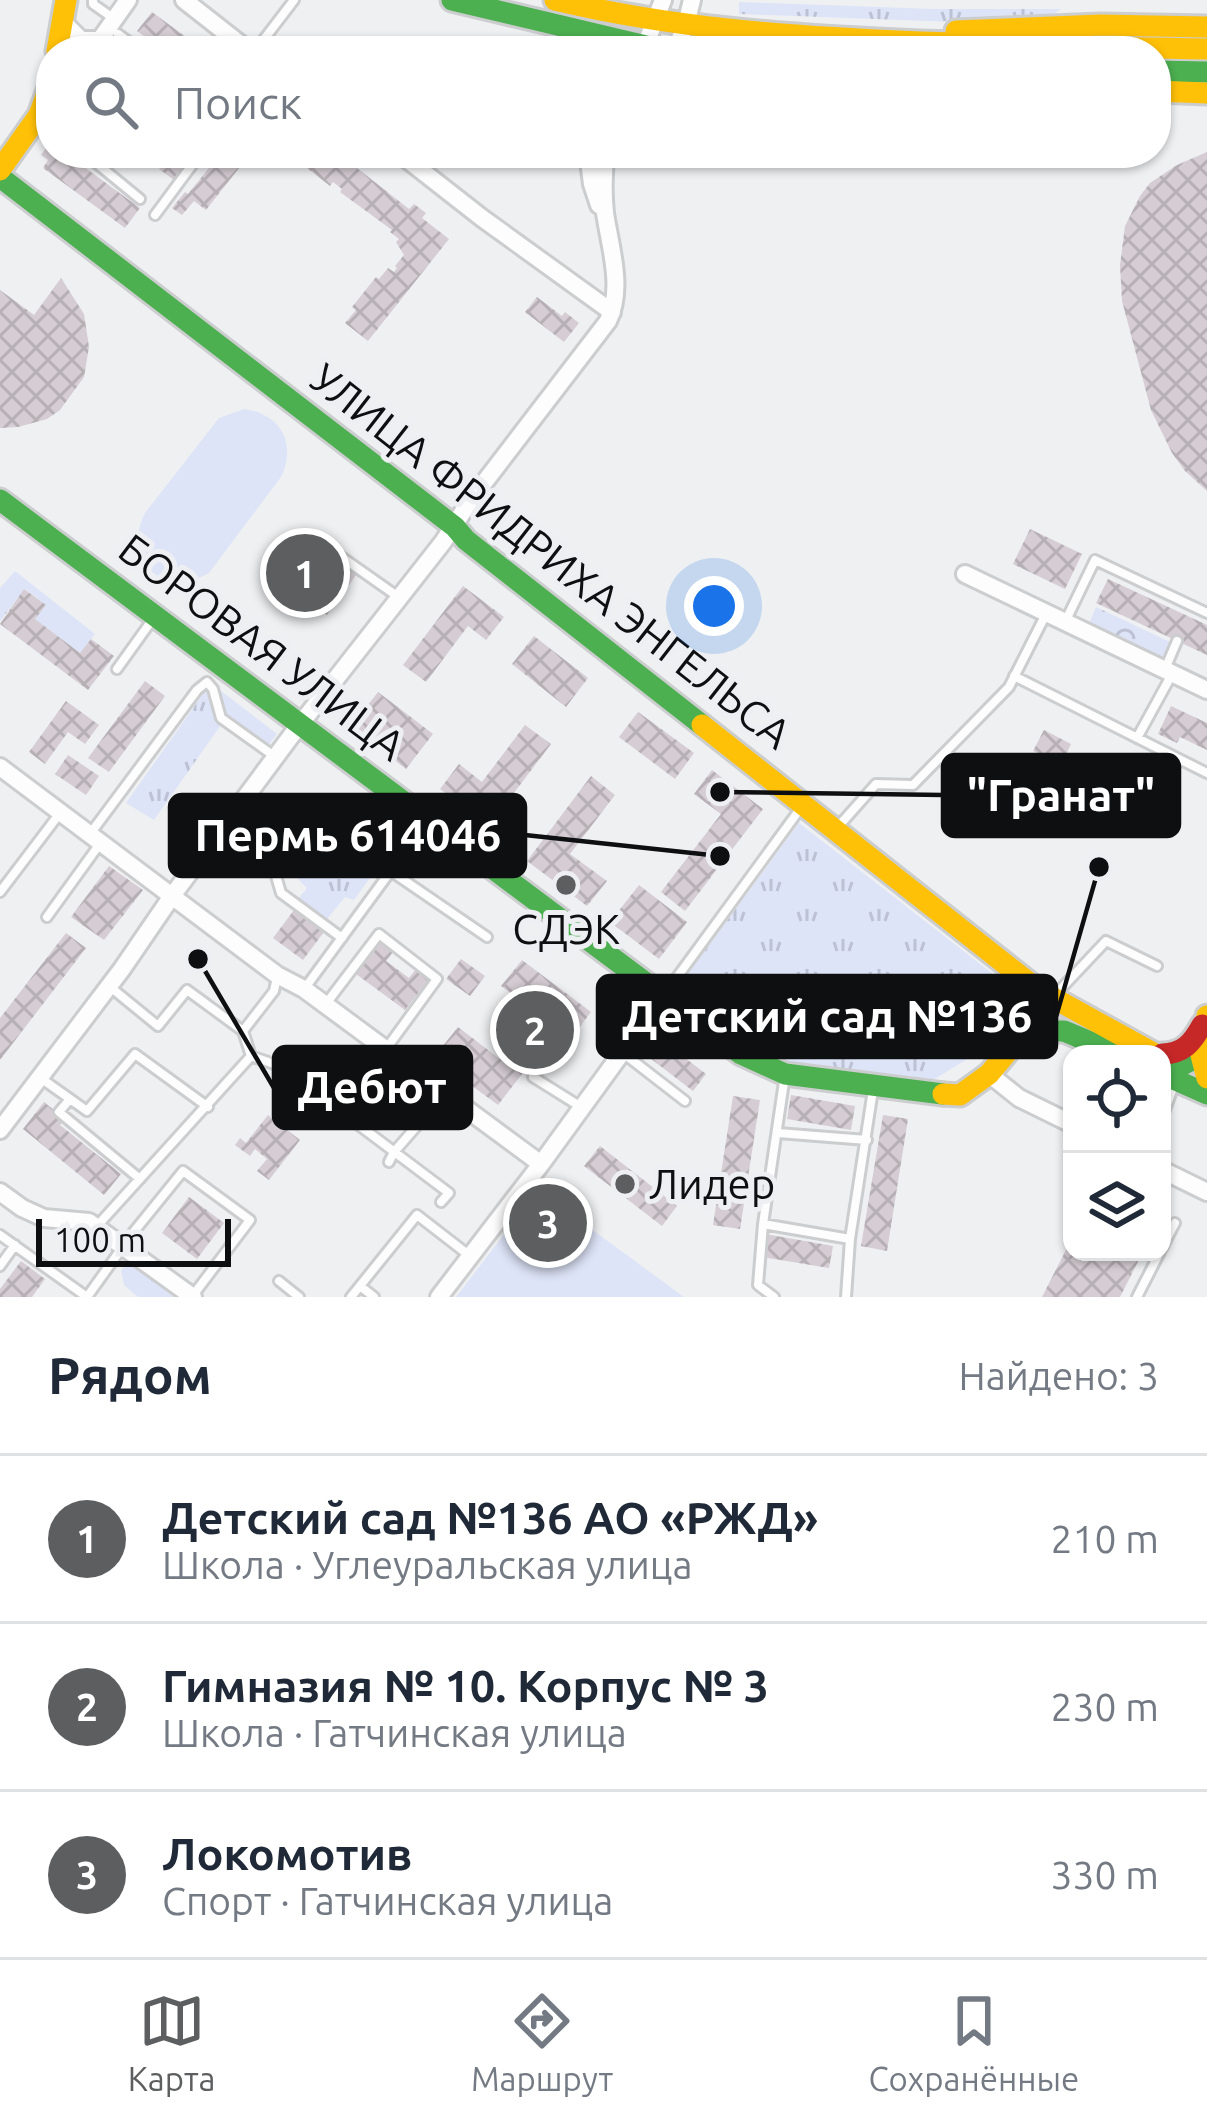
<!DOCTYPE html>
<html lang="ru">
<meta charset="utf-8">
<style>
body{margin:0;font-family:Ubuntu,sans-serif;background:#f2f2f3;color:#1f2937}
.controls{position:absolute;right:36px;bottom:36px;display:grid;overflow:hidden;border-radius:24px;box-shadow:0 3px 9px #0004}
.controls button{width:108px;height:108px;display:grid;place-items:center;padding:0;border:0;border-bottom:3px solid #e0e1e3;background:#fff;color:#1f2937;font:60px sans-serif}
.scale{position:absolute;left:36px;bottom:30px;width:195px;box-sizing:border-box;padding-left:12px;border:6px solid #0e0f10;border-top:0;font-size:33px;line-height:42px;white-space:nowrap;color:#0e0f10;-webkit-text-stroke:9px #eeeff3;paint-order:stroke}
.you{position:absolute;left:714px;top:606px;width:42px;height:42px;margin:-30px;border:9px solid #fff;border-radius:50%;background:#1a73e8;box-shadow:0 0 0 18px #1a73e833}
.badge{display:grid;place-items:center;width:78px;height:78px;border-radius:50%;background:#5d5e5f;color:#fff;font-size:39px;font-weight:700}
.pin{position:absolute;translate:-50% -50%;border:6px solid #fff;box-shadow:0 3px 12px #0006}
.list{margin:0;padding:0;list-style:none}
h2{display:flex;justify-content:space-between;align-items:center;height:156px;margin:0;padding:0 48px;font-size:51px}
h2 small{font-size:39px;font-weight:400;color:#747a83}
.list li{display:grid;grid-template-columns:78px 1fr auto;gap:36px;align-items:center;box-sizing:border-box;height:168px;padding:0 48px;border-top:3px solid #e0e1e3}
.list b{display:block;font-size:45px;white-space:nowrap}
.list p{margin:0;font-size:39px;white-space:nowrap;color:#747a83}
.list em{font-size:39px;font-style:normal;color:#747a83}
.icon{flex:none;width:66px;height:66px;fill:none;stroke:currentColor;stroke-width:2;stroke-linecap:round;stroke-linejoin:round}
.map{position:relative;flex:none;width:1207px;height:1297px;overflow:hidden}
.search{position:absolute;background:#fff;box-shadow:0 3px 9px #0004;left:36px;right:36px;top:36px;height:132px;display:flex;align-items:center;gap:30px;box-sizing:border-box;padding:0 42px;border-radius:48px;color:#747a83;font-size:45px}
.sheet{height:660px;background:#fff}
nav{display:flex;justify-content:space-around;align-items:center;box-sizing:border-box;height:168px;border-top:3px solid #e0e1e3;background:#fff;font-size:33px;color:#747a83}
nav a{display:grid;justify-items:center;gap:6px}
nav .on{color:#5d5e5f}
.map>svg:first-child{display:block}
.grass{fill:url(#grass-tufts)}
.forest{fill:url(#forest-crowns)}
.garden{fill:#dde4f7}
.building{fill:url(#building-cross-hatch)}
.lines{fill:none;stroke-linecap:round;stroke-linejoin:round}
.lane-casing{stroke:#cccdce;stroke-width:14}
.street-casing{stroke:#cccdce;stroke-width:22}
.fast-casing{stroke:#cccdce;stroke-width:27}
.slow-casing{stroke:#cccdce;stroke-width:27}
.jam-casing{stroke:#cccdce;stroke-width:27}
.lane{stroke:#fdfdfd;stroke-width:8}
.street{stroke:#fdfdfd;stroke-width:16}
.fast{stroke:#4caf50;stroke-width:21}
.slow{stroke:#ffc107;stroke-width:21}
.jam{stroke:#c62828;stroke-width:21}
.poi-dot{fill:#5d5e5f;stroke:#eeeff3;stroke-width:4.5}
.labels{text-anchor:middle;stroke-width:10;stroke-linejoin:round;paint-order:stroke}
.street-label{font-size:42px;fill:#0e0f10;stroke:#eeeff3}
.poi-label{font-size:42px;fill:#0e0f10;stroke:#eeeff3}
.leader{fill:none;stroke:#0e0f10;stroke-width:4.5}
.callout-dot{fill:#0e0f10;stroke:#eeeff3;stroke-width:4.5}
.callout{fill:#0e0f10;stroke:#0e0f10;stroke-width:4.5}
.callout-label{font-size:45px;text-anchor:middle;font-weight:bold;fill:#fff}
</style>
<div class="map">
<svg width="1207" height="1297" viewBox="0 0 1207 1297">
<defs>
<pattern id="grass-tufts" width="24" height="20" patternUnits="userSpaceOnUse" patternTransform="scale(3)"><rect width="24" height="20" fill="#dde4f7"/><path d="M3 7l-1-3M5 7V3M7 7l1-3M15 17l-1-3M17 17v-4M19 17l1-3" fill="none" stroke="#bcc2d3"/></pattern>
<pattern id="forest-crowns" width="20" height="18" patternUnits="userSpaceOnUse" patternTransform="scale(3)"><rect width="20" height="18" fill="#dde4f7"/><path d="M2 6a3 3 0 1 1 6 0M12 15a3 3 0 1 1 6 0" fill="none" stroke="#bcc2d3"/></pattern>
<pattern id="building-cross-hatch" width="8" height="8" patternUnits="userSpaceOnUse" patternTransform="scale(3)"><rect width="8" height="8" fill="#d5cdd3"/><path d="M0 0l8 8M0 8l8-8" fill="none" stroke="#b6afb4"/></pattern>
</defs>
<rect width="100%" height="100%" fill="#eff0f2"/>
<!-- grass -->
<path class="grass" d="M 739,2 L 933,9 L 1061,9 L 1054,14 L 953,22 L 739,14 Z
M 15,571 L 95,634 L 80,653 L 35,619 L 46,605 L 25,589 L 0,621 L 0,588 Z
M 212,684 L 277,734 L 267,747 L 227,720 L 223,722 L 154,820 L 126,803 L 203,694 Z
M 799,823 L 1020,995 L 969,1058 L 928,1083 L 765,1060 L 676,990 Z
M 320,829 L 377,868 L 354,900 L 345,897 L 327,919 L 298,899 L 307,888 L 290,871 Z
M 132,1256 L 180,1297 L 138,1297 L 124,1285 L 121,1271 Z"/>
<!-- forest -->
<path class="forest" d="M 1096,607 L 1172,643 L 1163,662 L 1088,626 Z"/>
<!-- garden -->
<path class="garden" d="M 244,409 C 281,414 297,444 281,477 L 209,573 C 163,599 121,561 145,513 L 219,418 Z
M 538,1190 L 684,1297 L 456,1297 Z"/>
<!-- building -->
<path class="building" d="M 152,12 L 205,51 L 164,51 L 137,31 Z
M 51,141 L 51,153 L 65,153 L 140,208 L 125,228 L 43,168 L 48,160 L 41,155 Z
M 1207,152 L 1207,491 L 1185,471 L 1172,453 L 1151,410 L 1122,301 L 1120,265 L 1125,226 L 1140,196 L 1150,183 L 1177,165 Z
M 171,153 L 187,162 L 174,180 L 159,169 Z
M 221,153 L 251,153 L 206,210 L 194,201 L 182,215 L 172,208 L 185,192 L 188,194 Z
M 299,153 L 338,153 L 409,209 L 414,204 L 426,213 L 422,218 L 449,239 L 368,341 L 345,323 L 356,310 L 352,307 L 376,277 L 379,279 L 388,268 L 394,272 L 397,268 L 395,266 L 404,255 L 396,242 L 399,239 L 390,232 L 392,230 L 340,192 L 342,189 L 333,182 L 330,186 L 298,161 L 300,159 L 296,157 Z
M 61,278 L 84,314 L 89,347 L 84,377 L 60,410 L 47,419 L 18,427 L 0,428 L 0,290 L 34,315 Z
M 537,297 L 562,316 L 565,312 L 579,323 L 564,342 L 525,312 Z
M 1030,529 L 1082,554 L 1065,589 L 1013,564 Z
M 333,557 L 356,575 L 349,585 L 345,582 L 340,588 L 343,590 L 331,601 L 335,605 L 327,615 L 303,597 Z
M 1108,579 L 1207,625 L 1207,655 L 1096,603 Z
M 463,586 L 504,617 L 486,640 L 468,626 L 426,682 L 403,665 Z
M 24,589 L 46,605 L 35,619 L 80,653 L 91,639 L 114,656 L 88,690 L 0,624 Z
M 534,636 L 588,678 L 566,707 L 512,664 Z
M 145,681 L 165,696 L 109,772 L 88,758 Z
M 378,692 L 433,734 L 406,769 L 351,727 Z
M 66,701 L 99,725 L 85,744 L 68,732 L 45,764 L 29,752 Z
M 1171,706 L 1207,723 L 1207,750 L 1180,737 L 1177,743 L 1158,734 Z
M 638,712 L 694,753 L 675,779 L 619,737 Z
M 525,725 L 551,744 L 489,826 L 440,789 L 459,764 L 482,782 Z
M 1044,730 L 1071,744 L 1061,765 L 1068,769 L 1043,817 L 1033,812 L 1026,826 L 1003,814 L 1013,796 L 1022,800 L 1044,756 L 1033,751 Z
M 68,755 L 99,776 L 86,795 L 55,774 Z
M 712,770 L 763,809 L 685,911 L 661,892 L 721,814 L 694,794 Z
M 591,776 L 615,795 L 570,854 L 607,881 L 587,906 L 527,861 Z
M 109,866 L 143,890 L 104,940 L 71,917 Z
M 639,885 L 687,922 L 659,959 L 610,922 Z
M 294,910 L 324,932 L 303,960 L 273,938 Z
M 66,933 L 86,948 L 0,1060 L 0,1018 Z
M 380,942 L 393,952 L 386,961 L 409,978 L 416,969 L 429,979 L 405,1010 L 356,974 Z
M 461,959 L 485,976 L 470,996 L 446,979 Z
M 522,960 L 591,1012 L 543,1075 L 529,1065 L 498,1105 L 445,1066 L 453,1056 L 442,1047 L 458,1027 L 513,1069 L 521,1058 L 511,1051 L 523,1035 L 535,1043 L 550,1023 L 501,986 Z
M 655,1035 L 706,1074 L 693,1091 L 642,1052 Z
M 791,1095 L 855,1106 L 851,1130 L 787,1119 Z
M 733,1096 L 760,1100 L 740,1229 L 713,1225 Z
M 44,1102 L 65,1119 L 60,1125 L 121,1174 L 104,1195 L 23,1129 Z
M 268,1115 L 300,1140 L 269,1180 L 257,1171 L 267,1159 L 255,1149 L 250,1156 L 235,1145 L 240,1138 L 246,1143 Z
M 883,1115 L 908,1119 L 887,1251 L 861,1246 Z
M 600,1146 L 677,1206 L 662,1226 L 584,1166 Z
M 189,1197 L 224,1223 L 197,1259 L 162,1233 Z
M 765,1234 L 833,1246 L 829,1268 L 762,1257 Z
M 1072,1238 L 1072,1252 L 1143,1252 L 1120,1297 L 1042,1297 Z
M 21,1261 L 45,1279 L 32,1297 L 0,1297 L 0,1289 Z"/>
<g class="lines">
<!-- lane casing -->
<g class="lane-casing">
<path id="lane" d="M 93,0 L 93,4 L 113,18
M 118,34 L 141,51
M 255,51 L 294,0
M 84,153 L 140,199
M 155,215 L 201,153
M 323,544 L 397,596
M 1066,620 L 1095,560 L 1207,613
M 117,669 L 155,616
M 1165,669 L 1177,641
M 1014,676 L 1207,773
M 1137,738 L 1171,676
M 240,807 L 296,849
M 837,828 L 876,784 L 913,785 L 1009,687 L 1046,614
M 90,834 L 197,690 L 207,682 L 213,689 L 221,718 L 274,756
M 0,892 L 60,813
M 47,917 L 99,845
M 342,938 L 281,893 L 276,876 L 319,822 L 487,937
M 109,986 L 158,1026 L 187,990 L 243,1031
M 305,988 L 390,872
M 1057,993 L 1106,941 L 1157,966
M 664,995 L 800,809
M 325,1005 L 379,934 L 437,979 L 386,1049
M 623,1053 L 685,1101
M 251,1056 L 274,1064 L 313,1090
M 533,1077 L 581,1107
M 42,1079 L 87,1111 L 135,1054 L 208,1107
M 70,1099 L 59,1112 L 140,1179
M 336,1108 L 449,1193 L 441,1202
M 1162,1118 L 1174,1085
M 778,1133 L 867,1140
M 389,1162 L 394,1152 L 443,1096
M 763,1224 L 850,1239
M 97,1226 L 251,1056 L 243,1031 L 274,991 L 277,977
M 0,1235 L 87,1297
M 1162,1248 L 1175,1223
M 0,1266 L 15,1245
M 279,1281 L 299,1297
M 360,1286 L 374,1297
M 87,1297 L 132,1234 L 183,1171 L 250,1220 L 194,1294
M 351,1297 L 417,1215 L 470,1256
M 774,1297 L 758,1285 L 763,1224 L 785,1075
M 846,1297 L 850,1239 L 873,1090
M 1137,1297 L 1160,1252"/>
</g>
<!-- street casing -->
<g class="street-casing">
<path id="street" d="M 184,0 L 249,51
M 62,21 L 81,40 L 99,40
M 92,51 L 128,0
M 643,51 L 663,0
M 674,51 L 685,28 L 692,0
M 399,153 L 482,218 L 612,312
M 588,153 L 592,184 L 599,205
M 965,574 L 1207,690
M 0,767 L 277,975 L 304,989 L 541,1164
M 989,1074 L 1019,1098 L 1072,1124
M 0,1130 L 122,969 L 172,896 L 291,736 L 443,542 L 470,501 L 608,321 C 624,288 610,247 605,213 C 603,193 603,173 606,153
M 1162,1170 L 1207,1192
M 0,1192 L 22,1208 L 44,1218 L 89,1222 L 193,1297
M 439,1297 L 541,1164 L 663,996"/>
</g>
<!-- fast casing -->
<g class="fast-casing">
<path id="fast" d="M 452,0 L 667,51
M 1156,71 L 1207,72
M 0,177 L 455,527 L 466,540 L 702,725
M 0,500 L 741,1054 L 785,1074 L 943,1094
M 1027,1031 L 1064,1031 L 1119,1054
M 1162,1071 L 1172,1070 L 1200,1056
M 1162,1074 L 1207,1094"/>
</g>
<!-- slow casing -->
<g class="slow-casing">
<path id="slow" d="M 555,0 C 676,29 797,37 921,42 C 1016,45 1112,48 1207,49
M 956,31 L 1100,25 L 1207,27
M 57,51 L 66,0
M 1156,91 L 1207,93
M 0,170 L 39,115 L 51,83
M 702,725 L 1037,989 L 1155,1054
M 1207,1016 L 1201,1055 L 1207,1078
M 943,1094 L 960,1095 L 989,1074 L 1052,999"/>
</g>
<!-- jam casing -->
<g class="jam-casing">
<path id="jam" d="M 1162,1054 C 1183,1054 1192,1043 1202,1025"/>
</g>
<!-- lane -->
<use href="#lane" class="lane"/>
<!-- street -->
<use href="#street" class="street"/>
<!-- fast -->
<use href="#fast" class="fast"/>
<!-- slow -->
<use href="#slow" class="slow"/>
<!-- jam -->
<use href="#jam" class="jam"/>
</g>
<!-- markers -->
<g class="poi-dot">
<circle cx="566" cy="885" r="12"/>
<circle cx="625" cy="1184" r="12"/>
</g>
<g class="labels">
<!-- street labels -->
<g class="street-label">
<text transform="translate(551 556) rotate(38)" y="15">УЛИЦА ФРИДРИХА ЭНГЕЛЬСА</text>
<text transform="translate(262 647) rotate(37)" y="15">БОРОВАЯ УЛИЦА</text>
</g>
<!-- poi labels -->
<g class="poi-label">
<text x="566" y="944">СДЭК</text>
<text x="649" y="1199" text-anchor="start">Лидер</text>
</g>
</g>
<!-- callouts -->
<path class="leader" d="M720 792L943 795M720 856L525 835M1099 867L1056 1017M198 959L274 1088"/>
<g class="callout-dot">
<circle cx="720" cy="792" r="12"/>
<circle cx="720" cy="856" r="12"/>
<circle cx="1099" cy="867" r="12"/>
<circle cx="198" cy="959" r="12"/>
</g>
<g class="callout">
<rect x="943" y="755" width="236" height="81" rx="12"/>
<rect x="170" y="795" width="355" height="81" rx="12"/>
<rect x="598" y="976" width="458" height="81" rx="12"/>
<rect x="274" y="1047" width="197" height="81" rx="12"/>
</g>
<g class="callout-label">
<text x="1061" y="811">"Гранат"</text>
<text x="348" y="851">Пермь 614046</text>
<text x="827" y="1032">Детский сад №136</text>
<text x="372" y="1103">Дебют</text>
</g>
</svg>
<div class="controls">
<button><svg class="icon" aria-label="locate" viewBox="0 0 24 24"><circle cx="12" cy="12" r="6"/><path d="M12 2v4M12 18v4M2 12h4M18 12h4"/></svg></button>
<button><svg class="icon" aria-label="layers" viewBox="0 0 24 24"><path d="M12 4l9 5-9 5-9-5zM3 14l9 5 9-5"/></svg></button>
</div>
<div class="scale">100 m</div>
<div class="you"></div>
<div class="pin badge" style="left:305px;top:573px">1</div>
<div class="pin badge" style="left:535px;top:1030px">2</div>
<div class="pin badge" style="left:548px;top:1223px">3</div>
<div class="search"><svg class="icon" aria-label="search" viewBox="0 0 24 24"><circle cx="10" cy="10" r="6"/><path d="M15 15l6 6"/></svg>Поиск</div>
</div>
<section class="sheet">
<h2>Рядом<small>Найдено: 3</small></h2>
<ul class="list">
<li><span class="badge">1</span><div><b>Детский сад №136 АО «РЖД»</b><p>Школа · Углеуральская улица</p></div><em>210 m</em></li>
<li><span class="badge">2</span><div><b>Гимназия № 10. Корпус № 3</b><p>Школа · Гатчинская улица</p></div><em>230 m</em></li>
<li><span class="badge">3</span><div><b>Локомотив</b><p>Спорт · Гатчинская улица</p></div><em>330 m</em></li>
</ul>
</section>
<nav>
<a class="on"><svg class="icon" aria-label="map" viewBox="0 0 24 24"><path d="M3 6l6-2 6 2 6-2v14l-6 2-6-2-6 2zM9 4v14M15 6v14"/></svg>Карта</a>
<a><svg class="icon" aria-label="directions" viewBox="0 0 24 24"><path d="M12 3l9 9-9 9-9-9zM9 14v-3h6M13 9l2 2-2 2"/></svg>Маршрут</a>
<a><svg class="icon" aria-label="saved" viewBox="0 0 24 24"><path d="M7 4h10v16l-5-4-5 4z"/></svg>Сохранённые</a>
</nav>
